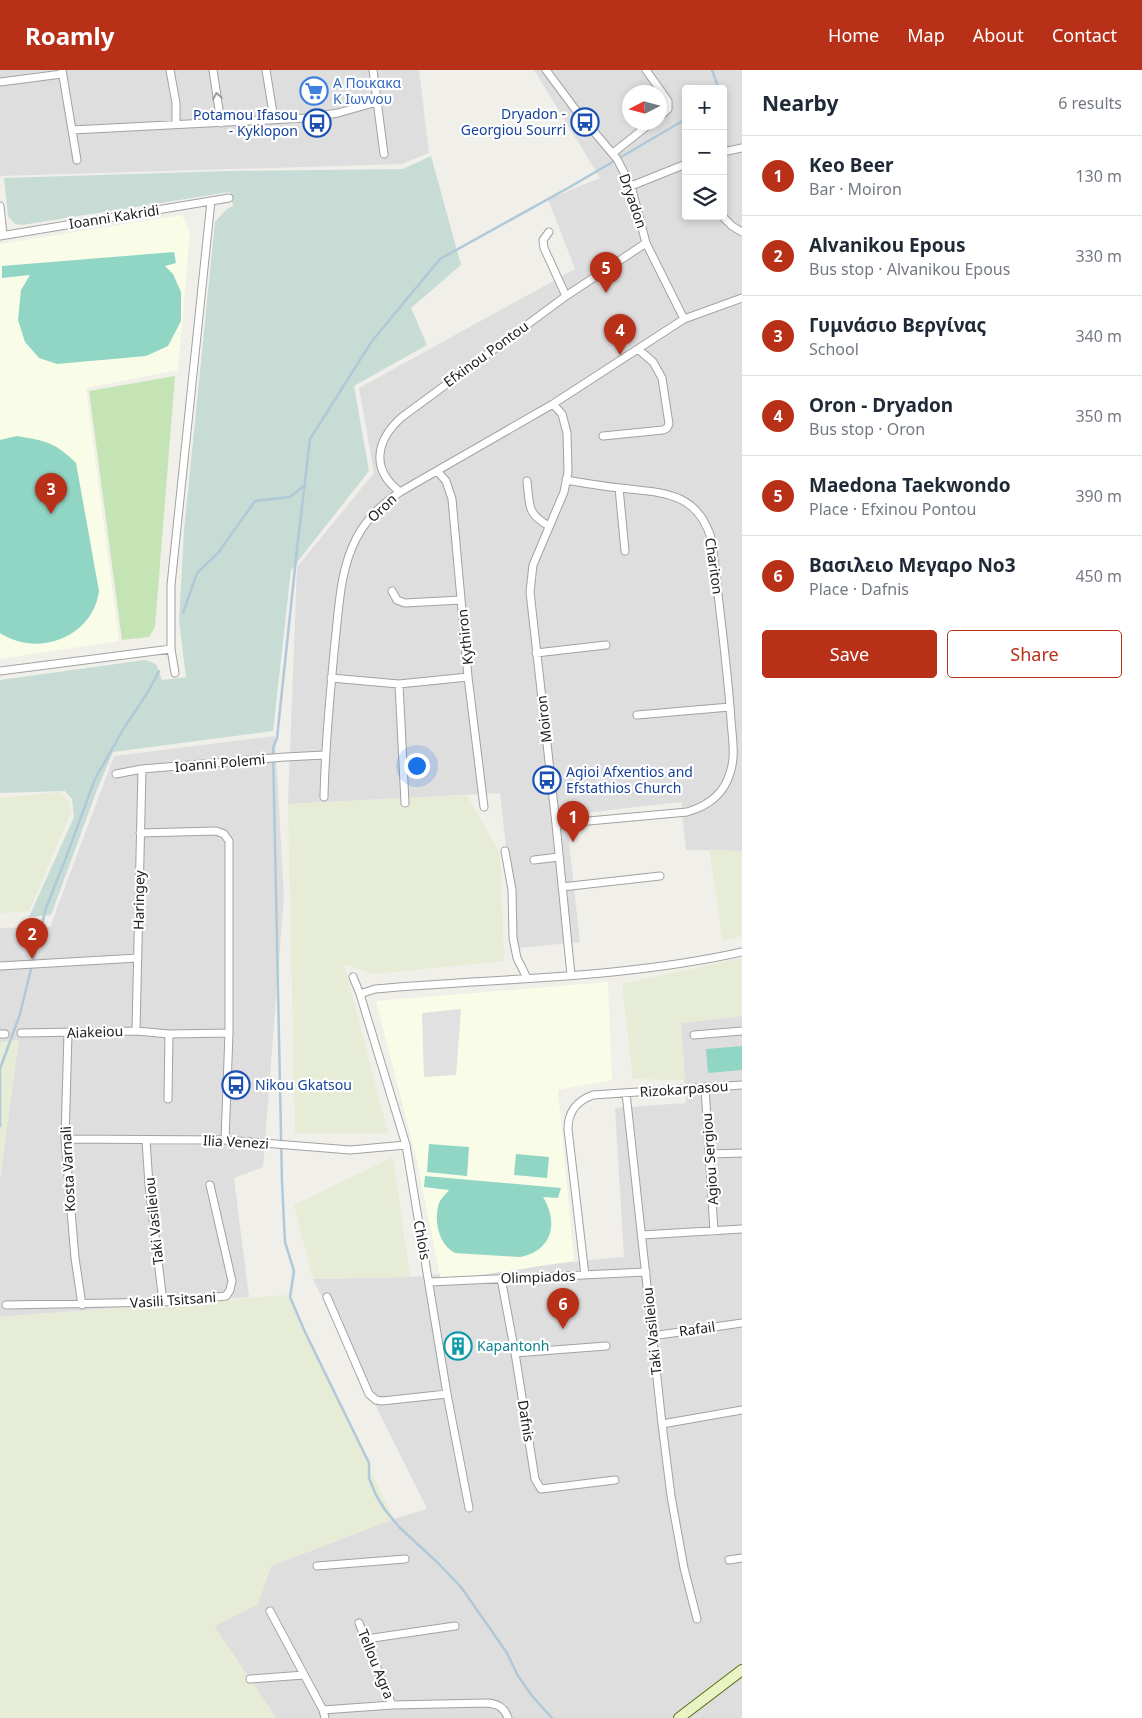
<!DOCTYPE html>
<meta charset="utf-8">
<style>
body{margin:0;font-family:"Noto Sans",sans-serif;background:#f2f2f3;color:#1f2937}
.controls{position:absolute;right:15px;top:15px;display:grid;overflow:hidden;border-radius:5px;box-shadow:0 2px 8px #0003}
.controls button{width:45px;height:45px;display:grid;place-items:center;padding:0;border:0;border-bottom:1px solid #e0e1e3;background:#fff;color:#1f2937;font:25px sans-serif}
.compass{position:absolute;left:622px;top:15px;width:45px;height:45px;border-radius:50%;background:#fff;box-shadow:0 2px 8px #0003;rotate:264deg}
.you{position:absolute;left:416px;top:695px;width:18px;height:18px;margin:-12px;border:4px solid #fff;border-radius:50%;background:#1a73e8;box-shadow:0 0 0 8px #1a73e833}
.badge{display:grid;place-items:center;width:32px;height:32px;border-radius:50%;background:#b93019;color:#fff;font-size:16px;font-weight:700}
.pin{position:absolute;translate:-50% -41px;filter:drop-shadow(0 1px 2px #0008)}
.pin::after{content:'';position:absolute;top:26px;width:18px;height:15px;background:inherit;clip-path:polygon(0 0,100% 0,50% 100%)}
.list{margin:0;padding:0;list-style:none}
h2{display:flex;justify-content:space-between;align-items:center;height:65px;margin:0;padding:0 20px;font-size:21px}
h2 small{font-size:16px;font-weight:400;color:#747a83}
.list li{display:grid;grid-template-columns:32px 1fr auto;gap:15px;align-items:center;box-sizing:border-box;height:80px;padding:0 20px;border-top:1px solid #e0e1e3}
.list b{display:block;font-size:19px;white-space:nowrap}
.list p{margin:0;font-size:16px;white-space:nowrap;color:#747a83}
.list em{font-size:16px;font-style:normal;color:#747a83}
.actions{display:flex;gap:10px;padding:15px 20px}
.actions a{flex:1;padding:11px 0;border:1px solid #b93019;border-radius:5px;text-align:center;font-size:18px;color:#b93019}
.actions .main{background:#b93019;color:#fff}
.icon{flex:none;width:28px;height:28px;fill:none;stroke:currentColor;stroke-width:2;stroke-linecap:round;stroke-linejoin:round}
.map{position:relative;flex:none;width:742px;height:1648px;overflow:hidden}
header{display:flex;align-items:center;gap:30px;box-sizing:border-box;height:70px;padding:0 25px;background:#b93019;color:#fff}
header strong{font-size:24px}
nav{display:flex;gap:28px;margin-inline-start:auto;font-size:18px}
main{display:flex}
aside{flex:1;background:#fff}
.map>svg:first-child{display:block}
.residential{fill:#dfdede;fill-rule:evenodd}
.education{fill:#f9fce6}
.farmland{fill:#e7ecd7}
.grass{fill:#c5e4b5}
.wetland{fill:#c8dcd6}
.pitch{fill:#91d5c5}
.parking{fill:#e1e1e1}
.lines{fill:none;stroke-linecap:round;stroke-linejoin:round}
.stream{stroke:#afc9d8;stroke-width:2.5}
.street-casing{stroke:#a2a2a2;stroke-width:9}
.secondary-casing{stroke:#566d13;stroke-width:12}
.street{stroke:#fff;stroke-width:7}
.secondary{stroke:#eaf3c4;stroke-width:10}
.oneway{stroke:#9b9b9b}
.labels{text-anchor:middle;stroke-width:4.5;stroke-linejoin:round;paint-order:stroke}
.shop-label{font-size:14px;fill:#366cbe;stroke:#fff;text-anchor:start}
.transit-label{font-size:14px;fill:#164399;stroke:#fff;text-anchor:end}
.street-label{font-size:14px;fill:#212121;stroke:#fff}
.culture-label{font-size:14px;fill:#0d838f;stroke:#fff;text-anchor:start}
</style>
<header>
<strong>Roamly</strong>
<nav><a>Home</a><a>Map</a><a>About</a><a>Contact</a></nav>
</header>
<main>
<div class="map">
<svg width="742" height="1648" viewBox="0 0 742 1648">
<rect width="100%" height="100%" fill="#f0efe9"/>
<!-- residential -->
<path class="residential" d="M 0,0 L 419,0 L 429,83 L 402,94 L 0,106 Z
M 534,0 L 742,0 L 742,781 L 686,780 L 681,732 L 566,745 L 580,872 L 517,878 L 500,723 L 288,734 L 297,497 L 374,403 L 359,318 L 575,199 L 548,129 L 600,108 ZM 686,19 L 723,19 L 723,146 L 686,146 ZM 630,22 L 660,22 L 660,52 L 630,52 Z
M 275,666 L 284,826 L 263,1097 L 234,1108 L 249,1227 L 0,1247 L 0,1109 L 18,970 L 0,972 L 0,858 L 50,857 L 114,686 Z
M 742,946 L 742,1648 L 276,1648 L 214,1556 L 258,1534 L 271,1496 L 393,1449 L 427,1439 L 313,1209 L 410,1207 L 624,1187 L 615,1038 L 686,1033 L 681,953 Z"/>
<!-- education -->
<path class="education" d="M 182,145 L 190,163 L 178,300 L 86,318 L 119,571 L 0,589 L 0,174 Z
M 608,912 L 612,1010 L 558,1020 L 574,1191 L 441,1211 L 416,1087 L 376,931 Z"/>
<!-- farmland -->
<path class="farmland" d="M 59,722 L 69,731 L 71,742 L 29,841 L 0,843 L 0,728 Z
M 467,725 L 500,784 L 504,891 L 373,904 L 344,894 L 388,1063 L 295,1063 L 288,734 Z
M 709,779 L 742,781 L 742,866 L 723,871 Z
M 742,888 L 742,946 L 681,953 L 685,1010 L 633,1009 L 622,914 Z
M 19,970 L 0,1109 L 0,972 Z
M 393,1087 L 410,1207 L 313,1209 L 294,1135 Z
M 287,1225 L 394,1449 L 271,1496 L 258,1534 L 214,1556 L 276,1648 L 0,1648 L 0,1247 Z"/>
<!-- grass -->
<path class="grass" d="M 175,306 L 155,557 L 149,567 L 122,570 L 89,321 Z"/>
<!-- wetland -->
<path class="wetland" d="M 431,86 L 461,195 L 411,238 L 427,275 L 354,316 L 369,401 L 291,500 L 273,661 L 113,682 L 97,720 L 51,845 L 29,847 L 74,747 L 72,729 L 65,721 L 0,723 L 0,610 L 145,590 L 156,594 L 162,610 L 186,607 L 179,551 L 184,461 L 215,152 L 227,139 L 233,136 L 230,122 L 22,155 L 15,154 L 8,146 L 4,108 L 228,101 L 403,99 Z"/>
<!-- pitch -->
<path class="pitch" d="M 174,182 L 176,193 L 165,196 L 173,204 L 181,222 L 181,251 L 168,276 L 146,286 L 57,294 L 39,288 L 25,272 L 18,250 L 21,220 L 30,205 L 2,208 L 2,196 Z
M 17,366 C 46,371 55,372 76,393 L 99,521 C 93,567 38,588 0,563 L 0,370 Z
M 742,976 L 742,1000 L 708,1003 L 706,979 Z
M 429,1074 L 469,1077 L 467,1106 L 427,1102 Z
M 516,1084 L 549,1087 L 547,1108 L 514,1105 Z
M 425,1106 L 561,1118 L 558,1128 L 543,1127 C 559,1153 552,1181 520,1187 L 455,1183 C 440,1175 434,1154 438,1137 C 439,1130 445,1125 449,1120 L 424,1117 Z"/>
<!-- parking -->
<path class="parking" d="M 461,939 L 456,1005 L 424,1007 L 422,943 Z"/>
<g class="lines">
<!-- stream -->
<path class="stream" d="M 712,0 L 719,19
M 183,543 L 197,503 L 218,483 L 255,431 L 290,427 L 305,415
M 0,1056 L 0,999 L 20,944 L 46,838 L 67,785 L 95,709 L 124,658 L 148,622 L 159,601
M 552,1648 L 533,1627 L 518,1606 L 507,1583 L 461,1517 L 437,1492 L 400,1458 L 385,1440 L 376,1425 L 369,1408 L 369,1393 L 305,1262 L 290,1227 L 294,1201 L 285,1172 L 282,1112 L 273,678 L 277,668 L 297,479 L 310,369 L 372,271 L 440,189 L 568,118 L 686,49"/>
<!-- street casing -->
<g class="street-casing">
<path id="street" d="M 62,0 L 77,90
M 170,0 L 176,33 L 176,54
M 213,0 L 221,53
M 266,0 L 274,49
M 373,0 L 384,84
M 546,0 L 575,39 L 617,89 L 631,116 L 646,173 L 684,249
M 646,0 L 668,31 L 668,39 L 660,46
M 0,12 L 62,4
M 72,60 L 305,48 L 338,43 L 377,32
M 723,82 L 742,78
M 613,83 L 652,52
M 631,116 L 686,94
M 0,136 L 3,165
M 722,146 L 732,156 L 742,162
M 549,162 L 543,170 L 544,178 L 566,226
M 0,166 L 229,128
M 553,334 L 562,344 L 567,363 L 568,402 L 564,422 L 533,495 L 530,522 L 556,754 L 571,905
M 603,366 L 663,360 L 667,358 L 669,354 L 662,308 L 653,292 L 638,279
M 438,402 L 446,411 L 452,429 L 468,607 L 484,737
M 527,411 C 530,435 526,443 549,456
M 619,418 L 625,481
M 400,422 C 370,399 376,370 402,347 L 566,226 L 646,173
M 392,521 L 397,530 L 405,533 L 461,530
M 536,583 L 606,575
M 0,601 L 171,579
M 175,603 L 171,579 L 171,515 L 211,131
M 331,608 L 399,614 L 468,607
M 399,614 L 405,733
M 637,645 L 730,637
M 116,704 L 142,699 L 285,687 L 325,685
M 324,727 C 325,675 330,624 335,572 C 339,537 340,500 356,469 C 366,449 382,434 400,422 L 553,334 L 684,249 L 742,228
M 556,754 L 687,742 C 708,736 724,724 730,703 C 736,686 732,667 731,650 C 727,590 718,530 712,471 C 698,421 663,423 620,418 C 601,416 583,413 566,410
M 140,763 L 216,761 L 224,764 L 229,771 L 229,963 L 225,1070
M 505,781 L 512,820 L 513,868 L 517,888 L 527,908
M 534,790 L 559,787
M 562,817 L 660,806
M 0,896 L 138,888
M 353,907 L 360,924 L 406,1075 L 447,1324 L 469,1438
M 360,924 L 375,919 C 497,908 622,909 742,882
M 136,961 L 142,699
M 21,963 L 136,961 L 169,964 L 229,963
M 68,963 L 65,1069 L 75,1188 L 82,1235
M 0,964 L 5,964
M 694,965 L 742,961
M 705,1017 L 714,1161
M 626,1023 L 662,1354 L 671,1426 L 684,1498 L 697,1549
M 168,1029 L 169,964
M 65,1069 L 225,1070 L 350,1080 L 406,1075
M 146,1070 L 149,1115 L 163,1232
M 711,1084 L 742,1083
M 642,1165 L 742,1159
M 585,1205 L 568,1059 C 568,1041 577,1031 593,1025 L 742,1015
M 501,1208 L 515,1283 L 535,1409 L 541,1419 L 615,1410
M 430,1212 L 646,1202
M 327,1227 L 369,1324 L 376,1330 L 382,1331 L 447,1324
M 6,1235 L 163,1232 L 226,1226 L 230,1220 L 232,1211 L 210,1115
M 652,1266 L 742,1253
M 515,1283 L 606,1276
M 662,1354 L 742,1340
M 729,1490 L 742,1488
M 317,1496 L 405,1489
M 270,1541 L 323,1640 L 325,1648
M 359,1553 L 392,1635
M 366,1569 L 455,1556
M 250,1609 L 304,1605
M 323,1640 L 392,1635 L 487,1633 C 498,1634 504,1637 508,1648"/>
</g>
<!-- secondary casing -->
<g class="secondary-casing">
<path id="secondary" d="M 679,1648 L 742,1600"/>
</g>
<!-- street -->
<use href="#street" class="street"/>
<!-- secondary -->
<use href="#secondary" class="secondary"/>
</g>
<!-- one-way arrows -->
<defs><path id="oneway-chevron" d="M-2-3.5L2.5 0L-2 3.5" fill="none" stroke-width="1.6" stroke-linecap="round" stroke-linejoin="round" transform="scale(1.25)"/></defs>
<use class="oneway" href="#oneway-chevron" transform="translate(217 26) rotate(-99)"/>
<!-- icons -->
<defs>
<g id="supermarket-ring" transform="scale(1.4375)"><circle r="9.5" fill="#fff" stroke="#3f7fe0" stroke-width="1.5"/><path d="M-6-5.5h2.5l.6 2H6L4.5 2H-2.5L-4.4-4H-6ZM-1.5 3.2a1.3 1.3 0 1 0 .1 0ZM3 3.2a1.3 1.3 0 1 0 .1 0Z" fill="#3f7fe0"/></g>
<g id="bus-ring" transform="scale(1.4375)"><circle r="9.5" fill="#fff" stroke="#1a4fb4" stroke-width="1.5"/><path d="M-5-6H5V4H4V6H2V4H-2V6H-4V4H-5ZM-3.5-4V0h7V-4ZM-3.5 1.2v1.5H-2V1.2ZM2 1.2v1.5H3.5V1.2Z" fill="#1a4fb4"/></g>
<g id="building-ring" transform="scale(1.4375)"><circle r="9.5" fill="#fff" stroke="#0f9aa8" stroke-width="1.5"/><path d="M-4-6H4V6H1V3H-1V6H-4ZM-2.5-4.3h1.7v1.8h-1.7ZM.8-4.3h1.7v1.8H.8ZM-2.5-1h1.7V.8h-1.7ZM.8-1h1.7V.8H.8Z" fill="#0f9aa8"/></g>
</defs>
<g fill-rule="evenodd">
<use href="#supermarket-ring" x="314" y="21"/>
<use href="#bus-ring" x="585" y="52"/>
<use href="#bus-ring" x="317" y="53"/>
<use href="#bus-ring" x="547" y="710"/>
<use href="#bus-ring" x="236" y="1015"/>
<use href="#building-ring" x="458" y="1276"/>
</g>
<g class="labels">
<!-- shop labels -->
<g class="shop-label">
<text x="333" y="18">Α Ποικακα<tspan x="333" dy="16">Κ Ιωννου</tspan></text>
</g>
<!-- transit labels -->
<g class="transit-label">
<text x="566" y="49">Dryadon -<tspan x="566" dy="16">Georgiou Sourri</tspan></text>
<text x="298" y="50">Potamou Ifasou<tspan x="298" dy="16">- Kyklopon</tspan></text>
<text x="566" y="707" text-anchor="start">Agioi Afxentios and<tspan x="566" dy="16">Efstathios Church</tspan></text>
<text x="255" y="1020" text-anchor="start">Nikou Gkatsou</text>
</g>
<!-- street labels -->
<g class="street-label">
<text transform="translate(633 131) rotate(71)" y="5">Dryadon</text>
<text transform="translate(114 147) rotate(-9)" y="5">Ioanni Kakridi</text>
<text transform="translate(486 284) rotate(-36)" y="5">Efxinou Pontou</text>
<text transform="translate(382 438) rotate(-43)" y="5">Oron</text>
<text transform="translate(714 496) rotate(82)" y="5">Chariton</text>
<text transform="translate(465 567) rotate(-96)" y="5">Kythiron</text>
<text transform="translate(544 649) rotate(-97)" y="5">Moiron</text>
<text transform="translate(220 693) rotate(-5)" y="5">Ioanni Polemi</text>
<text transform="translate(139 830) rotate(-89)" y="5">Haringey</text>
<text transform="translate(95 962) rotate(-2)" y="5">Aiakeiou</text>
<text transform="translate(684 1019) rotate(-4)" y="5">Rizokarpasou</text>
<text transform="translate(236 1072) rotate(3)" y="5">Ilia Venezi</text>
<text transform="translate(710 1089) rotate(-94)" y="5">Agiou Sergiou</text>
<text transform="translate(68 1099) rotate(-93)" y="5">Kosta Varnali</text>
<text transform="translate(154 1151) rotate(-96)" y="5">Taki Vasileiou</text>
<text transform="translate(422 1170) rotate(80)" y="5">Chlois</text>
<text transform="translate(538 1207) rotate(-2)" y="5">Olimpiados</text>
<text transform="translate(173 1230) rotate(-4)" y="5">Vasili Tsitsani</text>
<text transform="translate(697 1259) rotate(-8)" y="5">Rafail</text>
<text transform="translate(652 1261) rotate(-96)" y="5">Taki Vasileiou</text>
<text transform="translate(526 1351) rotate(81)" y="5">Dafnis</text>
<text transform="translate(376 1594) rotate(68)" y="5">Tellou Agra</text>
</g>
<!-- culture labels -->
<g class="culture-label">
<text x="477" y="1281">Kapantonh</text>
</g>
</g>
</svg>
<div class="controls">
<button>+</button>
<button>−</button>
<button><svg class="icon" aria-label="layers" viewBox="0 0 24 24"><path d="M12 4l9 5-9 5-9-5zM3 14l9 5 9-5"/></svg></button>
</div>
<svg class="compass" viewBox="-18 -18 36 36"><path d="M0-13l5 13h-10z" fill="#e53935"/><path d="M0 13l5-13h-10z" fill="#747a83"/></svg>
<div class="you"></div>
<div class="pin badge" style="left:573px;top:772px">1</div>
<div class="pin badge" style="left:32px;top:889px">2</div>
<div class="pin badge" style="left:51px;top:444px">3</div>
<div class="pin badge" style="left:620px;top:285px">4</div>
<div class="pin badge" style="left:606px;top:223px">5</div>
<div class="pin badge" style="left:563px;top:1259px">6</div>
</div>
<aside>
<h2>Nearby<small>6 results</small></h2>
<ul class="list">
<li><span class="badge">1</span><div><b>Keo Beer</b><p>Bar · Moiron</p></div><em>130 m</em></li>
<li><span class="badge">2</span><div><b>Alvanikou Epous</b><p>Bus stop · Alvanikou Epous</p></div><em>330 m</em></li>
<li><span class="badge">3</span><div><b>Γυμνάσιο Βεργίνας</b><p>School</p></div><em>340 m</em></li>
<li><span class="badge">4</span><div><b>Oron - Dryadon</b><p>Bus stop · Oron</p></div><em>350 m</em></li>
<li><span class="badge">5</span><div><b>Maedona Taekwondo</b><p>Place · Efxinou Pontou</p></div><em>390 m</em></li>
<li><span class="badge">6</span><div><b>Βασιλειο Μεγαρο Νο3</b><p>Place · Dafnis</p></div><em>450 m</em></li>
</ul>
<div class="actions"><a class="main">Save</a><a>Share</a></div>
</aside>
</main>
